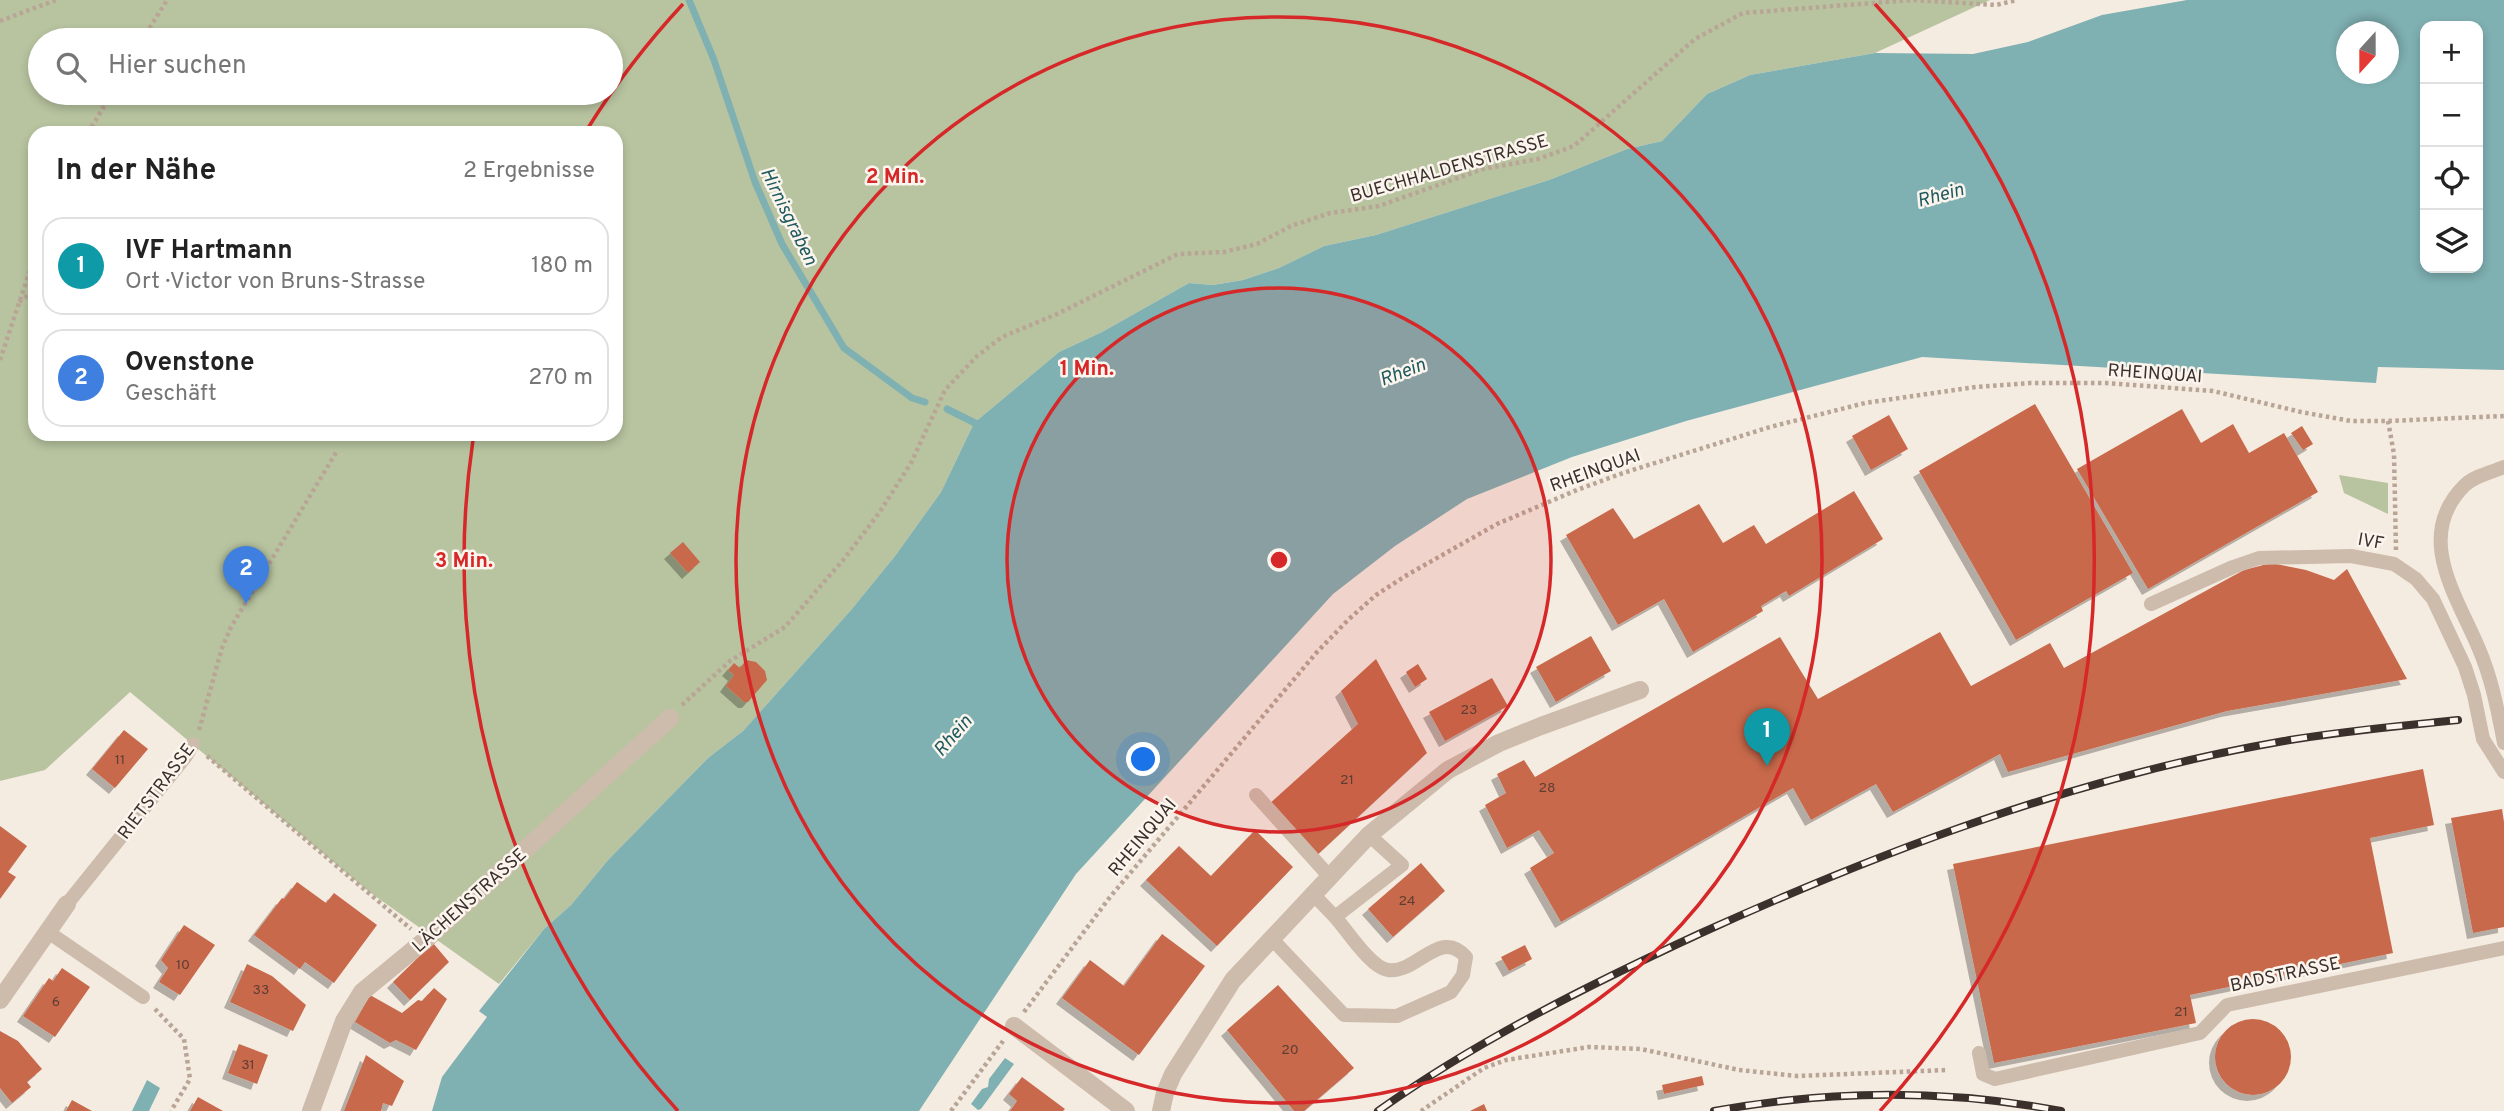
<!DOCTYPE html>
<html lang="de">
<meta charset="utf-8">
<style>
body{margin:0;font-family:Overpass,sans-serif;background:#f6f6f6;color:#222}
.controls{position:absolute;right:21px;top:21px;display:grid;overflow:hidden;border-radius:14px;box-shadow:0 4px 10px #0003}
.controls button{width:63px;height:63px;display:grid;place-items:center;padding:0;border:0;border-bottom:2px solid #e0e0e0;background:#fff;color:#222;font:35px sans-serif}
.compass{position:absolute;left:2336px;top:21px;width:63px;height:63px;border-radius:50%;background:#fff;box-shadow:0 4px 10px #0003;rotate:201deg}
.you{position:absolute;left:1144px;top:760px;width:24px;height:24px;margin:-18px;border:5px solid #fff;border-radius:50%;background:#1a73e8;box-shadow:0 0 0 10px #1a73e833}
.badge{display:grid;place-items:center;width:46px;height:46px;border-radius:50%;background:#1f5a5e;color:#fff;font-size:23px;font-weight:700}
.pin{position:absolute;translate:-50% -58px;filter:drop-shadow(0 2px 4px #0008)}
.pin::after{content:'';position:absolute;top:37px;width:24px;height:21px;background:inherit;clip-path:polygon(0 0,100% 0,50% 100%)}
.list{margin:0;padding:0;list-style:none}
h2{display:flex;justify-content:space-between;align-items:center;height:91px;margin:0;padding:0 28px;font-size:30px}
h2 small{font-size:23px;font-weight:400;color:#767676}
.list li{display:grid;grid-template-columns:46px 1fr auto;gap:21px;align-items:center;box-sizing:border-box;height:98px;margin:0 14px 14px;padding:0 14px;border:2px solid #e0e0e0;border-radius:21px}
.list b{display:block;font-size:26px;white-space:nowrap}
.list p{margin:0;font-size:23px;white-space:nowrap;color:#767676}
.list em{font-size:23px;font-style:normal;color:#767676}
.icon{flex:none;width:38px;height:38px;fill:none;stroke:currentColor;stroke-width:2;stroke-linecap:round;stroke-linejoin:round}
.map{position:relative;flex:none;width:2504px;height:1111px;overflow:hidden}
.search{position:absolute;background:#fff;box-shadow:0 4px 10px #0003;left:28px;top:28px;width:595px;height:77px;display:flex;align-items:center;gap:18px;box-sizing:border-box;padding:0 24px;border-radius:38px;color:#767676;font-size:26px}
.panel{position:absolute;background:#fff;box-shadow:0 4px 10px #0003;left:28px;top:126px;width:595px;height:315px;border-radius:21px}
.map>svg:first-child{display:block}
.green{fill:#b8c4a0;fill-rule:evenodd}
.water{fill:#7fb0b2;fill-rule:evenodd}
.lines{fill:none;stroke-linecap:round;stroke-linejoin:round}
.stream{stroke:#7fb0b2;stroke-width:7}
.building{fill:#c8694b;filter:url(#shadow)}
.path{stroke:#b9a596;stroke-width:4.5;stroke-dasharray:3.5 3.5;stroke-linecap:butt}
.service{stroke:#cdbbac;stroke-width:14}
.minor{stroke:#cdbbac;stroke-width:18}
.rail-casing{stroke:#3b302b;stroke-width:8}
.rail{stroke:#fbf5ee;stroke-width:5;stroke-dasharray:16;stroke-linecap:butt}
.ring{fill:none;stroke:#d62828;stroke-width:3.5}
.labels{text-anchor:middle;stroke-width:5;stroke-linejoin:round;paint-order:stroke}
.number-label{font-size:14px;fill:#5e3e33}
.street-label{font-size:18px;fill:#3b302b;stroke:#fbf5ee}
.water-label{font-size:19px;font-style:italic;fill:#1f5a5e;stroke:#fbf5ee}
.centre{fill:#d62828;stroke:#fbf5ee;stroke-width:3.5}
.ring-label{font-size:21px;text-anchor:middle;font-weight:bold;fill:#d62828;stroke:#fbf5ee;stroke-width:5;stroke-linejoin:round;paint-order:stroke}
</style>
<div class="map">
<svg width="2504" height="1111" viewBox="0 0 2504 1111">
<defs>
<filter id="shadow"><feDropShadow dx="-6" dy="6" stdDeviation="0" flood-color="#0004"/></filter>
</defs>
<rect width="100%" height="100%" fill="#f4ebe1"/>
<!-- green -->
<path class="green" d="M 0,0 L 1990,0 L 1875,53 L 1750,75 L 1707,94 L 1662,141 L 1627,149 L 1549,180 L 1376,235 L 1324,246 L 1279,268 L 1243,280 L 1213,285 L 1189,283 L 1102,332 L 1059,352 L 974,423 L 941,492 L 895,556 L 851,610 L 743,731 L 708,758 L 608,860 L 571,905 L 544,929 L 499,984 L 368,891 L 130,692 L 45,770 L 0,781 ZM 40,40 L 611,40 L 611,93 L 40,93 ZM 35,133 L 616,133 L 616,434 L 35,434 Z
M 2339,475 L 2388,483 L 2388,514 L 2344,493 Z"/>
<!-- water -->
<path class="water" d="M 2187,0 L 2504,0 L 2504,370 L 2378,367 L 2376,383 L 1922,357 L 1686,421 L 1572,457 L 1467,499 L 1395,546 L 1333,594 L 1076,874 L 919,1111 L 432,1111 L 442,1077 L 487,1017 L 479,1011 L 544,929 L 571,905 L 608,860 L 708,758 L 743,731 L 851,610 L 895,556 L 941,492 L 974,423 L 1059,352 L 1102,332 L 1189,283 L 1213,285 L 1243,280 L 1279,268 L 1324,246 L 1376,235 L 1549,180 L 1627,149 L 1662,141 L 1707,94 L 1750,75 L 1875,53 L 1973,54 L 2028,42 L 2102,15 ZM 2425,26 L 2478,26 L 2478,268 L 2425,268 ZM 2346,32 L 2388,32 L 2388,74 L 2346,74 Z
M 1005,1058 L 1014,1064 L 981,1109 L 978,1110 L 971,1104 L 982,1089 L 988,1087 L 989,1079 Z
M 147,1080 L 160,1088 L 149,1111 L 132,1111 Z"/>
<g class="lines">
<!-- stream -->
<path class="stream" d="M 689,0 L 714,60 L 755,182 L 782,244 L 844,348 L 912,398 L 925,402
M 947,409 L 981,426"/>
</g>
<!-- building -->
<path class="building" d="M 2035,404 L 2133,573 L 2016,640 L 1919,471 Z
M 2182,409 L 2201,443 L 2233,424 L 2249,453 L 2284,433 L 2318,492 L 2148,589 L 2077,469 Z
M 1889,415 L 1908,449 L 1871,470 L 1852,436 Z
M 2302,426 L 2313,444 L 2303,450 L 2291,433 Z
M 1854,491 L 1883,539 L 1789,596 L 1786,591 L 1761,606 L 1763,611 L 1693,652 L 1664,599 L 1618,625 L 1566,535 L 1613,508 L 1634,539 L 1699,504 L 1723,543 L 1754,525 L 1766,544 Z
M 683,542 L 700,562 L 688,573 L 670,553 Z
M 2271,563 L 2306,570 L 2334,580 L 2347,569 L 2407,679 L 2227,711 L 2008,772 L 2000,754 L 1893,812 L 1876,784 L 1811,820 L 1793,788 L 1561,922 L 1530,868 L 1554,853 L 1539,830 L 1507,848 L 1485,805 L 1506,793 L 1497,774 L 1524,760 L 1535,777 L 1780,637 L 1818,699 L 1940,632 L 1971,686 L 2050,643 L 2064,668 L 2244,570 Z
M 1591,636 L 1611,671 L 1556,702 L 1536,667 Z
M 1376,659 L 1427,753 L 1315,857 L 1268,805 L 1358,724 L 1341,691 Z
M 746,660 L 756,662 L 765,671 L 767,680 L 748,702 L 744,702 L 726,686 L 734,675 L 728,670 L 734,663 L 740,668 Z
M 1418,664 L 1427,679 L 1415,687 L 1406,672 Z
M 1492,678 L 1508,706 L 1445,741 L 1429,712 Z
M 124,730 L 148,749 L 115,788 L 92,769 Z
M 2423,769 L 2434,825 L 2370,838 L 2393,953 L 2190,995 L 2196,1023 L 1994,1063 L 1953,864 Z
M 2502,809 L 2504,822 L 2504,927 L 2473,933 L 2451,818 Z
M 0,826 L 27,846 L 8,872 L 16,877 L 0,899 Z
M 1255,830 L 1293,867 L 1217,946 L 1146,880 L 1179,846 L 1211,876 Z
M 1421,863 L 1445,891 L 1393,937 L 1368,909 Z
M 297,882 L 326,903 L 334,893 L 377,925 L 334,983 L 305,962 L 300,969 L 254,935 L 282,898 L 284,899 Z
M 184,925 L 215,945 L 180,995 L 159,982 L 168,968 L 161,960 Z
M 1162,934 L 1205,966 L 1139,1055 L 1062,998 L 1090,960 L 1124,986 Z
M 433,943 L 449,962 L 410,1000 L 393,982 Z
M 1525,945 L 1532,959 L 1509,971 L 1501,957 Z
M 247,964 L 272,976 L 306,1005 L 293,1031 L 230,1002 Z
M 62,968 L 90,987 L 55,1037 L 23,1016 L 49,978 L 53,981 Z
M 1278,985 L 1354,1068 L 1304,1111 L 1294,1111 L 1227,1030 Z
M 434,988 L 447,999 L 416,1050 L 396,1040 L 390,1043 L 355,1022 L 370,995 L 402,1013 L 418,1000 L 422,1001 Z
M2215 1057a38 38 0 1 1 76 0a38 38 0 1 1-76 0Z
M 0,1031 L 18,1041 L 42,1069 L 27,1082 L 31,1087 L 12,1103 L 0,1088 Z
M 239,1044 L 268,1055 L 257,1084 L 228,1073 Z
M 366,1055 L 404,1081 L 392,1106 L 383,1103 L 381,1111 L 344,1111 Z
M 1702,1076 L 1704,1085 L 1664,1094 L 1662,1085 Z
M 1022,1077 L 1065,1109 L 1063,1111 L 1010,1111 L 1017,1101 L 1009,1094 Z
M 198,1097 L 223,1111 L 190,1111 Z
M 72,1100 L 92,1111 L 66,1111 Z
M 1484,1104 L 1487,1111 L 1470,1111 Z"/>
<g class="lines">
<!-- path -->
<path class="path" d="M 0,21 L 56,0
M 142,40 L 167,0
M 88,133 L 112,93
M 19,302 L 35,290
M 0,360 L 35,255
M 2388,421 L 2394,454 L 2396,550
M 682,705 L 730,661 L 785,627 L 844,559 L 879,513 L 911,463 L 945,390 L 977,356 L 1002,337 L 1057,314 L 1178,254 L 1224,252 L 1257,244 L 1291,226 L 1330,213 L 1379,206 L 1483,169 L 1538,159 L 1574,146 L 1695,39 L 1743,13 L 1913,0 L 1996,5 L 2017,0
M 199,730 L 222,648 L 231,627 L 337,451
M 207,756 L 411,929
M 155,1009 L 184,1039 L 190,1079 L 171,1111
M 1024,1012 L 1110,897 L 1317,652 L 1349,619 L 1376,595 L 1407,575 L 1497,524 L 1577,490 L 1623,473 L 1770,427 L 1865,403 L 1976,387 L 2030,383 L 2106,383 L 2213,391 L 2301,412 L 2351,421 L 2388,421 L 2504,416
M 951,1111 L 1003,1041
M 1421,1111 L 1484,1068 L 1506,1060 L 1589,1047 L 1641,1049 L 1739,1070 L 1797,1076 L 1947,1070"/>
<!-- service -->
<path class="service" d="M 2504,467 C 2492,472 2474,476 2465,485 C 2413,536 2457,596 2479,649 C 2492,679 2498,712 2504,743
M 2151,604 L 2233,567 L 2259,558 L 2351,556 L 2394,564 L 2416,579 L 2433,599 L 2465,667 L 2474,695 L 2483,739 L 2504,772
M 1256,795 L 1329,876
M 1312,893 L 1335,917 L 1402,865 L 1369,835
M 67,904 L 186,756 L 193,744
M 48,932 L 143,997
M 1271,938 L 1344,1015 L 1397,1016 L 1451,992 L 1463,975 L 1466,957 C 1440,927 1417,974 1388,970 C 1371,968 1347,930 1335,917
M 1979,1053 L 1983,1074 L 1995,1079 L 2200,1033 L 2227,1005 L 2504,948"/>
<!-- minor -->
<path class="minor" d="M 0,1000 L 67,904
M 1014,1026 L 1126,1111
M 311,1111 L 344,1021 L 362,992 L 424,941 L 670,718
M 1161,1111 L 1165,1093 L 1173,1074 L 1233,980 L 1369,835 L 1448,770 L 1499,743 L 1541,726 L 1640,690"/>
<!-- rail casing -->
<g class="rail-casing">
<path id="rail" d="M 1378,1111 C 1478,1040 1589,985 1699,934 C 1886,849 2081,776 2284,741 C 2342,731 2400,726 2458,720
M 1714,1111 C 1829,1090 1946,1089 2061,1111"/>
</g>
<!-- rail -->
<use href="#rail" class="rail"/>
</g>
<!-- distance rings -->
<circle cx="1279" cy="560" r="272" fill="#d62828" fill-opacity=".12"/>
<g class="ring">
<circle cx="1279" cy="560" r="272"/>
<circle cx="1279" cy="560" r="543"/>
<path d="M678 1111A815 815 0 0 1 473 440M588 128A815 815 0 0 1 683 4M1875 4A815 815 0 0 1 1880 1111"/>
</g>
<g class="labels">
<!-- number labels -->
<g class="number-label">
<text x="1469" y="714">23</text>
<text x="120" y="764">11</text>
<text x="1347" y="784">21</text>
<text x="1547" y="792">28</text>
<text x="1407" y="905">24</text>
<text x="183" y="969">10</text>
<text x="261" y="994">33</text>
<text x="56" y="1006">6</text>
<text x="2181" y="1016">21</text>
<text x="1290" y="1054">20</text>
<text x="248" y="1069">31</text>
</g>
<!-- street labels -->
<g class="street-label">
<text transform="translate(1449 168) rotate(-16)" y="6">BUECHHALDENSTRASSE</text>
<text transform="translate(2155 373) rotate(4)" y="6">RHEINQUAI</text>
<text transform="translate(1595 470) rotate(-20)" y="6">RHEINQUAI</text>
<text transform="translate(2371 541) rotate(10)" y="6">IVF</text>
<text transform="translate(156 791) rotate(-53)" y="6">RIETSTRASSE</text>
<text transform="translate(1142 837) rotate(-50)" y="6">RHEINQUAI</text>
<text transform="translate(469 900) rotate(-42)" y="6">LÄCHENSTRASSE</text>
<text transform="translate(2285 974) rotate(-12)" y="6">BADSTRASSE</text>
</g>
<!-- water labels -->
<g class="water-label">
<text transform="translate(1940 194) rotate(-15)" y="7">Rhein</text>
<text transform="translate(790 216) rotate(64)" y="7">Hirnisgraben</text>
<text transform="translate(1402 371) rotate(-21)" y="7">Rhein</text>
<text transform="translate(952 735) rotate(-49)" y="7">Rhein</text>
</g>
</g>
<circle cx="1279" cy="560" r="10" class="centre"/>
<g class="ring-label">
<text x="895" y="183">2 Min.</text>
<text x="1087" y="375">1 Min.</text>
<text x="464" y="567">3 Min.</text>
</g>
</svg>
<div class="controls">
<button>+</button>
<button>−</button>
<button><svg class="icon" aria-label="locate" viewBox="0 0 24 24"><circle cx="12" cy="12" r="6"/><path d="M12 2v4M12 18v4M2 12h4M18 12h4"/></svg></button>
<button><svg class="icon" aria-label="layers" viewBox="0 0 24 24"><path d="M12 4l9 5-9 5-9-5zM3 14l9 5 9-5"/></svg></button>
</div>
<svg class="compass" viewBox="-18 -18 36 36"><path d="M0-13l5 13h-10z" fill="#e53935"/><path d="M0 13l5-13h-10z" fill="#767676"/></svg>
<div class="you"></div>
<div class="pin badge" style="left:1767px;top:766px;background:#0f9aa8">1</div>
<div class="pin badge" style="left:246px;top:604px;background:#3f7fe0">2</div>
<div class="search"><svg class="icon" aria-label="search" viewBox="0 0 24 24"><circle cx="10" cy="10" r="6"/><path d="M15 15l6 6"/></svg>Hier suchen</div>
<section class="panel">
<h2>In der Nähe<small>2 Ergebnisse</small></h2>
<ul class="list">
<li><span class="badge" style="background:#0f9aa8">1</span><div><b>IVF Hartmann</b><p>Ort · Victor von Bruns-Strasse</p></div><em>180 m</em></li>
<li><span class="badge" style="background:#3f7fe0">2</span><div><b>Ovenstone</b><p>Geschäft</p></div><em>270 m</em></li>
</ul>
</section>
</div>
